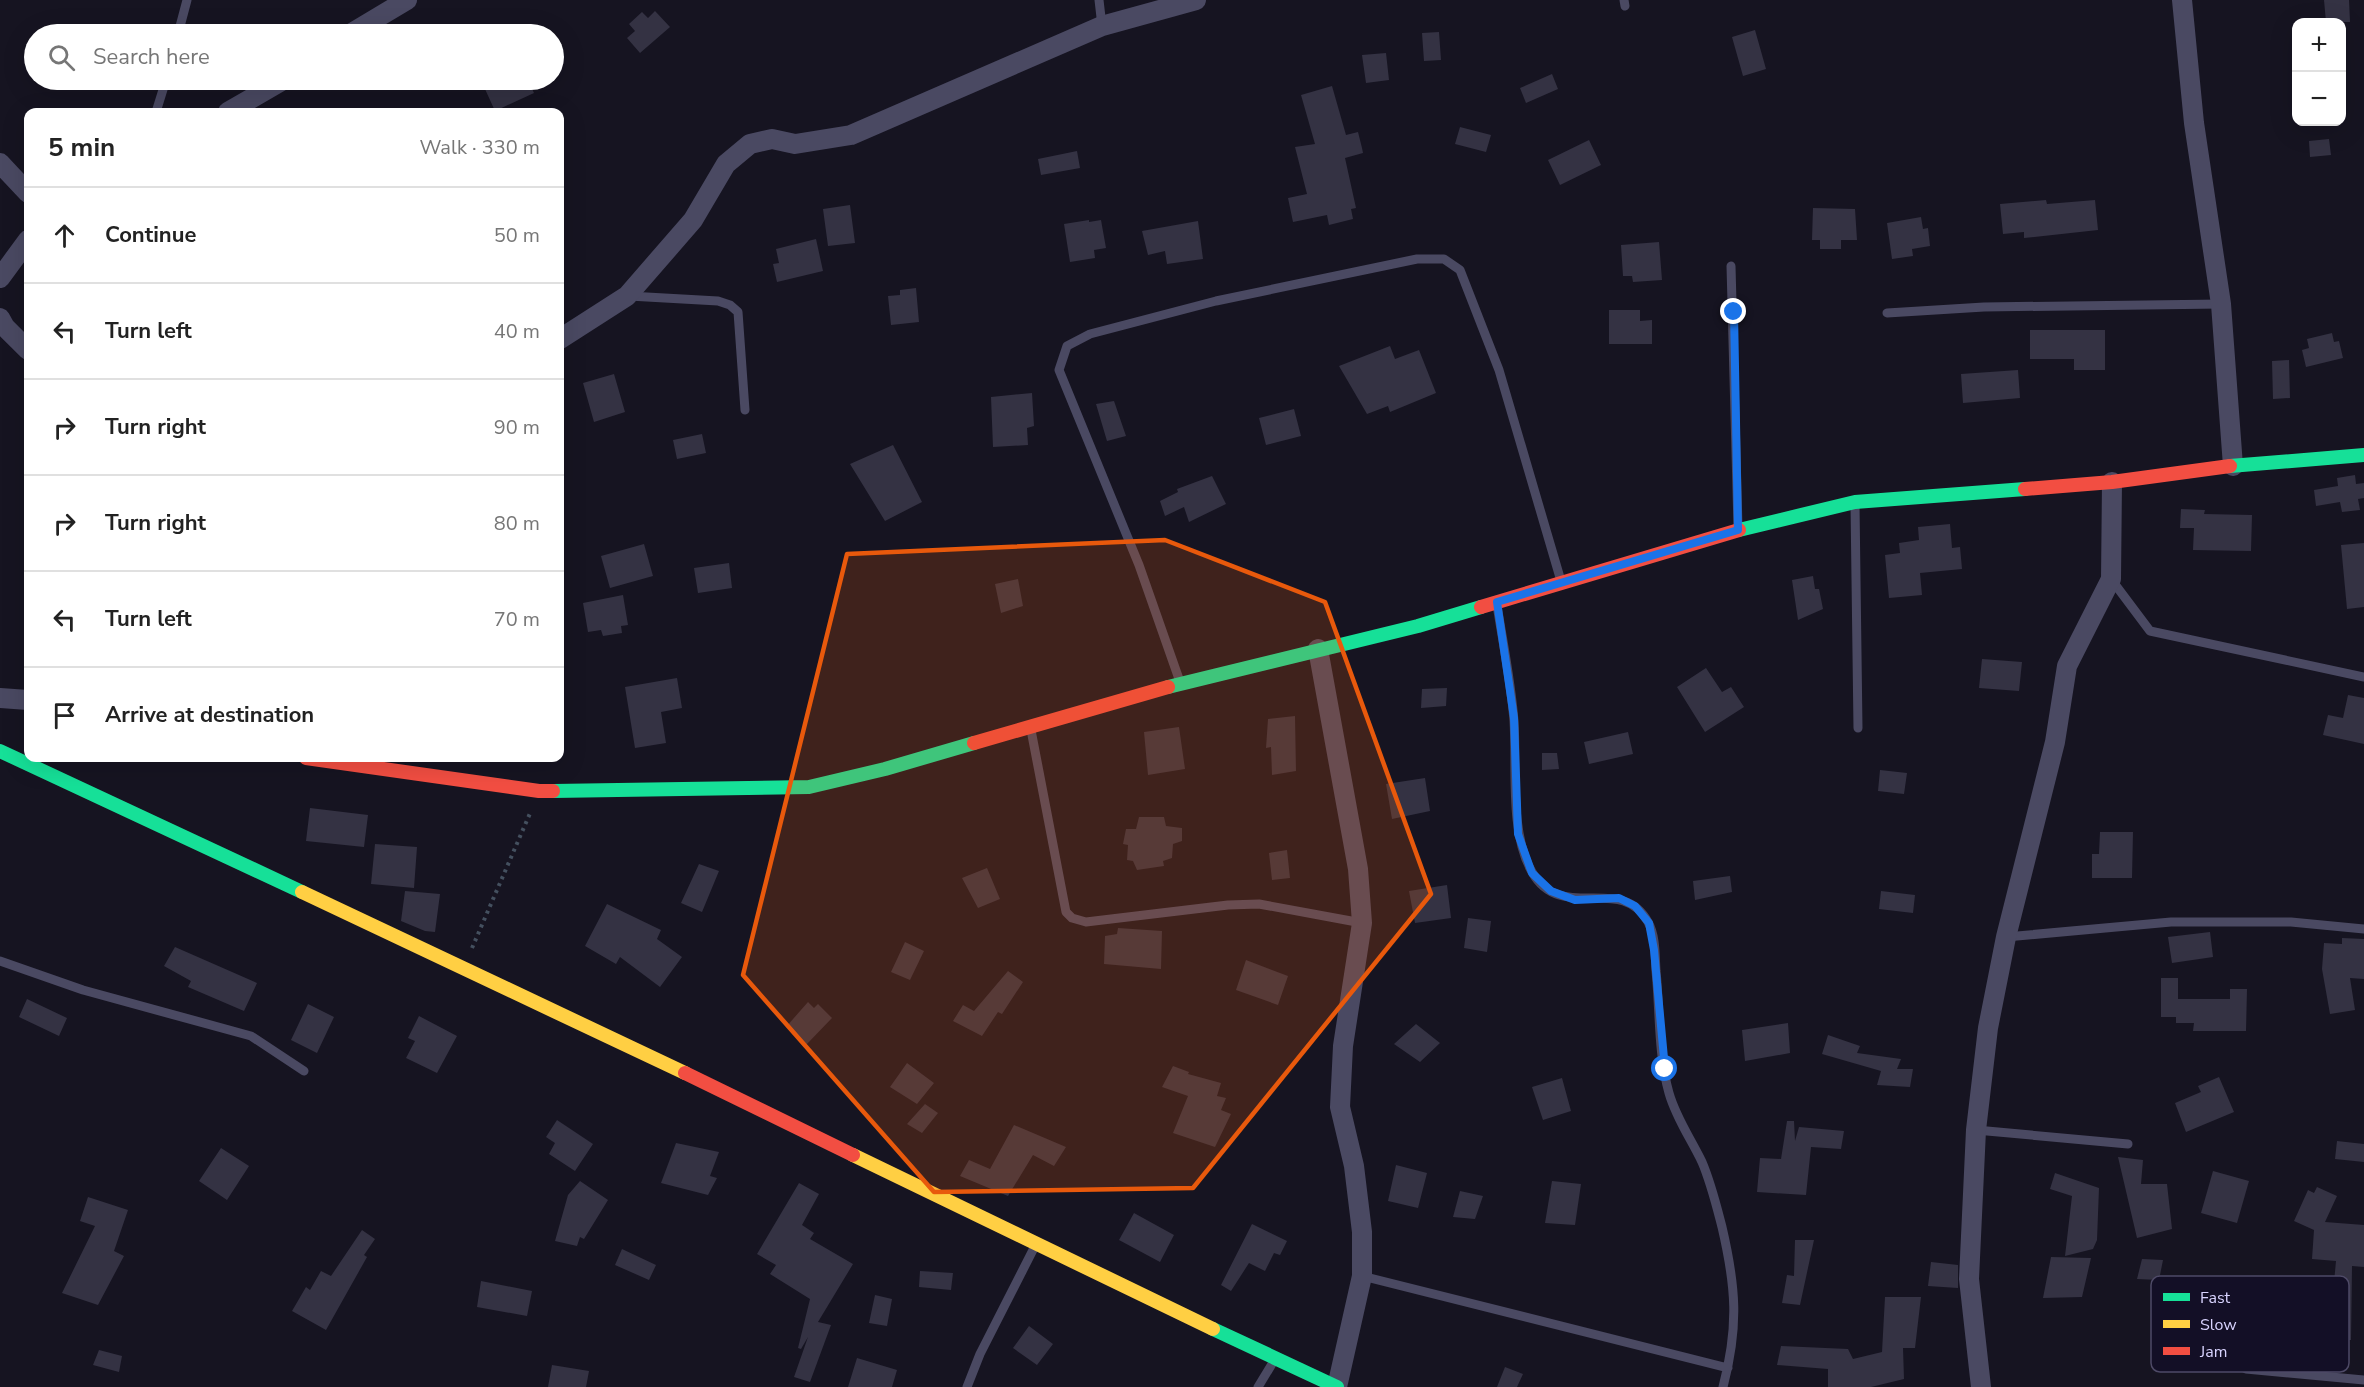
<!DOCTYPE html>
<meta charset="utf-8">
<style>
body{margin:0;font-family:"Nunito Sans",sans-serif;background:#f6f6f6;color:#222}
.controls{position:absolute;right:18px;top:18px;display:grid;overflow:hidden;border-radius:12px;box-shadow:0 6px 24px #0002}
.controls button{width:54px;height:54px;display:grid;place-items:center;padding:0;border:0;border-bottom:2px solid #e0e0e0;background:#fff;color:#222;font:30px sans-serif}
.stop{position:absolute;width:18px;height:18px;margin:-14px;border:4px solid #1a73e8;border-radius:50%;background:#fff}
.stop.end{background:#1a73e8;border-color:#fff;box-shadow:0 2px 6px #0008}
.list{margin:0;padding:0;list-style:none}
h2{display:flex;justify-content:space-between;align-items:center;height:78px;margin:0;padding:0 24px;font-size:26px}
h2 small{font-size:20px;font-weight:400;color:#767676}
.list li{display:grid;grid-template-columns:39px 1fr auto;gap:18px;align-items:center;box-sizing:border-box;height:96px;padding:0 24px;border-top:2px solid #e0e0e0}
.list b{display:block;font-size:22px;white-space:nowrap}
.list em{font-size:20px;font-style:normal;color:#767676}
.icon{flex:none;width:33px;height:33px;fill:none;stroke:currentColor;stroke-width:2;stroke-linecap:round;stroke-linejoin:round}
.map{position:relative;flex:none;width:2364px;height:1387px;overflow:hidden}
.search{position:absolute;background:#fff;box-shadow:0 6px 24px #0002;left:24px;top:24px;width:540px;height:66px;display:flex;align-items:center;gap:15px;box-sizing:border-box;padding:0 21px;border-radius:33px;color:#767676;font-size:22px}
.panel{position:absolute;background:#fff;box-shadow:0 6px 24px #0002;left:24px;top:108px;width:540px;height:654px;border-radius:12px}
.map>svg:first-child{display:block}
.building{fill:#343243}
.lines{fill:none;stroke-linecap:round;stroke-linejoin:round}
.path{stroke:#44505f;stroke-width:4;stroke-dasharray:3 4.5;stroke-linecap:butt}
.lane{stroke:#4a4962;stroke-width:9}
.street{stroke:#4a4962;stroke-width:20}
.fast{stroke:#16e098;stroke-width:14}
.slow{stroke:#ffcf43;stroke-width:14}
.jam{stroke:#f24e42;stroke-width:14}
.route{stroke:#1a73e8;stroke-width:8}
.marked{fill:#e8590c;fill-opacity:0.2;stroke:#e8590c;stroke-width:4.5;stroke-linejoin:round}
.key{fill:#130f26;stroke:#4e4a67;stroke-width:1.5}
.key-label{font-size:16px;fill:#d9d4ff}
</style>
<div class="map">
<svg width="2364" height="1387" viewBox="0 0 2364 1387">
<rect width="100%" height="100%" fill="#161421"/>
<!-- building -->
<path class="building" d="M 2324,0 L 2349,0 L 2350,22 L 2326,22 Z
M 655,11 L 670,27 L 640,53 L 627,38 L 635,31 L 629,24 L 642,12 L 648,18 Z
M 1755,30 L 1766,69 L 1743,76 L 1732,37 Z
M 1439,32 L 1441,60 L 1424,61 L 1422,33 Z
M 1386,53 L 1389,80 L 1366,83 L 1362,55 Z
M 1552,74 L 1558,89 L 1526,103 L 1520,88 Z
M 507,80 L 528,80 L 534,93 L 495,111 L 485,89 Z
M 1332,86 L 1346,135 L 1358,132 L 1362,148 L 1363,153 L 1345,158 L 1356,208 L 1351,209 L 1353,219 L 1329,225 L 1327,215 L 1293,222 L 1288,198 L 1307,194 L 1295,147 L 1315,144 L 1301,95 Z
M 1460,127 L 1491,135 L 1486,152 L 1455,144 Z
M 2329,139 L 2331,155 L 2310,157 L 2309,141 Z
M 1589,140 L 1601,165 L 1560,185 L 1548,160 Z
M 1077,151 L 1080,168 L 1041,175 L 1038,159 Z
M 2046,200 L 2047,204 L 2095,200 L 2098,230 L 2024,238 L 2024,232 L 2003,234 L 2000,204 Z
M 850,205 L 855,243 L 828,246 L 823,209 Z
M 1813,208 L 1855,209 L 1857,240 L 1841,240 L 1841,249 L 1820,249 L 1820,240 L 1812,240 Z
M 1921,217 L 1923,229 L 1928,228 L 1930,246 L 1912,249 L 1913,256 L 1892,259 L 1887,223 Z
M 1089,220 L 1089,222 L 1101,220 L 1106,248 L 1094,250 L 1095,258 L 1070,262 L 1064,224 Z
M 1198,221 L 1203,259 L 1167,264 L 1165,251 L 1148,255 L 1142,231 Z
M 816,239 L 823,271 L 777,282 L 773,264 L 779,263 L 776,249 Z
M 1659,242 L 1662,280 L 1633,282 L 1632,276 L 1623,276 L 1621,245 Z
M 916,288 L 919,322 L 891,325 L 888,296 L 900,295 L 900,290 Z
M 1609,310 L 1640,310 L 1640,321 L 1652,320 L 1652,344 L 1609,344 Z
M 2030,330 L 2105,330 L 2105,370 L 2074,370 L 2074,359 L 2030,359 Z
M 2332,333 L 2334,342 L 2339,341 L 2343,358 L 2306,367 L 2302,350 L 2309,348 L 2307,339 Z
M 1390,346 L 1395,359 L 1419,350 L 1436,393 L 1390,412 L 1388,406 L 1367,414 L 1339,366 Z
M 2289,360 L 2290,398 L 2273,399 L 2272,361 Z
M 2018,370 L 2020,398 L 1963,403 L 1961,374 Z
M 614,374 L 625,412 L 594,422 L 583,383 Z
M 1032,393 L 1034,426 L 1027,428 L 1028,445 L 993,447 L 991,397 Z
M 1114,401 L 1126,436 L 1107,441 L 1096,404 Z
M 1294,409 L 1301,436 L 1266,445 L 1259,418 Z
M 702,434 L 706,453 L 677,459 L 673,440 Z
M 893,445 L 922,502 L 885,521 L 850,464 Z
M 2355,475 L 2356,484 L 2364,483 L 2364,498 L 2358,499 L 2360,510 L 2342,512 L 2340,502 L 2316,506 L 2314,490 L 2338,486 L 2337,478 Z
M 1212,476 L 1226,504 L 1189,522 L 1184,507 L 1165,516 L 1160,501 L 1178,492 L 1177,489 Z
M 2181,509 L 2205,510 L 2204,514 L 2252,515 L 2251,551 L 2193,550 L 2194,528 L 2180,528 Z
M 1950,524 L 1952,548 L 1960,547 L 1962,569 L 1920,573 L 1922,595 L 1889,598 L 1885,555 L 1900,553 L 1899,543 L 1919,540 L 1918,527 Z
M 2364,543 L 2364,607 L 2347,609 L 2341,545 Z
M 644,544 L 653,576 L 610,588 L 601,556 Z
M 729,563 L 732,588 L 698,593 L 694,568 Z
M 1813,576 L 1815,589 L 1819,589 L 1823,609 L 1798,620 L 1792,580 Z
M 1018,579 L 1023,606 L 1001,613 L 995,584 Z
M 623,595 L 628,625 L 621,626 L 622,633 L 603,636 L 601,630 L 588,632 L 583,603 Z
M 1982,659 L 2022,662 L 2019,691 L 1979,688 Z
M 1706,668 L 1722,692 L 1731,687 L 1744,707 L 1705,732 L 1677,687 Z
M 677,678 L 682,708 L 661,712 L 666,743 L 635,748 L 625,687 Z
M 1447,688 L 1446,706 L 1421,708 L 1422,689 Z
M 2348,695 L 2364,698 L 2364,744 L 2323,735 L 2328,715 L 2343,718 Z
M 1295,716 L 1296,771 L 1272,775 L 1271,747 L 1266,748 L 1268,719 Z
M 1179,727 L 1185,769 L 1148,775 L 1144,732 Z
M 1628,732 L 1633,754 L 1589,764 L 1584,742 Z
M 1542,753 L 1557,753 L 1559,769 L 1542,770 Z
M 1880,770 L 1907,773 L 1904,794 L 1878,791 Z
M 1425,778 L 1430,811 L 1392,819 L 1386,784 Z
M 310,808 L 368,815 L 364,847 L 306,841 Z
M 1139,817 L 1164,817 L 1166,826 L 1182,828 L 1182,841 L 1173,844 L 1172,858 L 1163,861 L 1164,866 L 1137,870 L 1133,861 L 1127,860 L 1128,845 L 1123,844 L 1126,829 L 1136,829 Z
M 2100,832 L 2133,832 L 2132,878 L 2092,878 L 2092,854 L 2099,854 Z
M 375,844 L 417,847 L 414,888 L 371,884 Z
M 1287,850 L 1290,878 L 1272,880 L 1269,853 Z
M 699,864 L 719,871 L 702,912 L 681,903 Z
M 987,868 L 1000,899 L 978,908 L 962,878 Z
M 1730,876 L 1732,892 L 1695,900 L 1693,881 Z
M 1447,885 L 1451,918 L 1415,923 L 1409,891 Z
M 405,891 L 440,894 L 435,932 L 425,931 L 401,921 Z
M 1881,891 L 1915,895 L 1913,913 L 1879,909 Z
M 607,904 L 661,930 L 657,939 L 682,957 L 660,987 L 620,957 L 616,964 L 585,946 Z
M 1468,918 L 1491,921 L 1487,952 L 1464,948 Z
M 1118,928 L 1162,931 L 1161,969 L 1104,964 L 1105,936 L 1117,934 Z
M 2210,932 L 2213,957 L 2172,963 L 2168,937 Z
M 2342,938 L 2364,939 L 2364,979 L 2350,978 L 2355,1010 L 2330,1014 L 2322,969 L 2324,943 L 2342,944 Z
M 905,942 L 924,951 L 910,980 L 891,972 Z
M 175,947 L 257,983 L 244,1011 L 188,987 L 191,981 L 164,966 Z
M 1246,960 L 1288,976 L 1278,1005 L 1236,990 Z
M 1008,971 L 1023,982 L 1002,1014 L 998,1012 L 982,1036 L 953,1021 L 963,1005 L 974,1011 Z
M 2161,978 L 2178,978 L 2178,999 L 2230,999 L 2230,989 L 2247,989 L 2246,1031 L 2193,1031 L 2194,1023 L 2176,1023 L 2176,1017 L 2161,1017 Z
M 27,999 L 67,1018 L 59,1036 L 19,1017 Z
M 808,1002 L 814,1008 L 818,1004 L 832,1018 L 806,1045 L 786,1027 Z
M 308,1004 L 334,1017 L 317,1053 L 291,1040 Z
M 419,1016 L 457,1036 L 437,1073 L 406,1058 L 415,1041 L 408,1038 Z
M 1788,1023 L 1790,1053 L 1745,1061 L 1742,1030 Z
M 1416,1024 L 1440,1043 L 1420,1062 L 1394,1044 Z
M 1828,1035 L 1860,1046 L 1857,1053 L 1901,1059 L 1897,1069 L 1913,1069 L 1910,1087 L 1877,1085 L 1881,1071 L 1822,1054 Z
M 907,1063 L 934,1083 L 917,1104 L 890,1087 Z
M 1173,1066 L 1189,1072 L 1188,1074 L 1221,1083 L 1217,1096 L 1226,1098 L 1221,1110 L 1231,1114 L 1215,1147 L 1173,1133 L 1188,1096 L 1162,1087 Z
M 2219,1077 L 2234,1112 L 2186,1132 L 2175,1103 L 2201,1092 L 2198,1086 Z
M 1562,1078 L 1571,1111 L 1543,1120 L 1532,1087 Z
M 925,1104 L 938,1113 L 922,1133 L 907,1124 Z
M 557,1120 L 593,1144 L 575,1171 L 549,1154 L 555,1143 L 546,1137 Z
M 1787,1121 L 1794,1121 L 1795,1141 L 1799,1127 L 1844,1131 L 1841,1149 L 1811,1147 L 1806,1195 L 1757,1192 L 1760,1158 L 1781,1159 Z
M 1014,1125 L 1066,1147 L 1054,1166 L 1033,1155 L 1008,1196 L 960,1176 L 969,1160 L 990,1169 Z
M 2337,1141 L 2364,1144 L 2364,1162 L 2335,1159 Z
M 676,1143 L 719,1152 L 710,1176 L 717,1178 L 708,1195 L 661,1183 Z
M 221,1148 L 249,1166 L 227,1200 L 199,1181 Z
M 2118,1157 L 2143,1160 L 2141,1184 L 2167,1184 L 2172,1229 L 2137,1238 Z
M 1396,1165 L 1427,1173 L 1418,1208 L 1388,1201 Z
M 2213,1171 L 2249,1181 L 2237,1223 L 2201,1213 Z
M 2055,1173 L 2099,1188 L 2097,1240 L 2093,1249 L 2065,1256 L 2072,1196 L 2050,1189 Z
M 580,1181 L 608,1200 L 584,1239 L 580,1237 L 577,1246 L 555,1241 L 568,1195 Z
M 1552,1181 L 1581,1184 L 1575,1225 L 1545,1223 Z
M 799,1183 L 819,1194 L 802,1225 L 814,1233 L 810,1239 L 853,1264 L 818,1322 L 831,1325 L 810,1382 L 794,1377 L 808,1337 L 801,1349 L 798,1348 L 810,1299 L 770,1274 L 776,1265 L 757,1254 Z
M 2317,1187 L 2337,1196 L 2325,1222 L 2364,1225 L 2364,1267 L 2352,1266 L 2351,1340 L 2339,1340 L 2339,1352 L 2306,1352 L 2305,1362 L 2283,1360 L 2284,1347 L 2274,1346 L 2277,1307 L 2315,1310 L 2315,1292 L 2333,1293 L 2336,1261 L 2312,1259 L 2314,1230 L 2294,1221 L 2308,1190 L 2314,1193 Z
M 1460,1191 L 1483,1196 L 1475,1219 L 1453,1217 Z
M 88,1197 L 128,1210 L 114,1251 L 124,1256 L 98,1305 L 62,1293 L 95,1226 L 80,1221 Z
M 1134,1213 L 1174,1235 L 1160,1262 L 1119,1240 Z
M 1252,1224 L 1287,1241 L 1280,1255 L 1274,1253 L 1265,1271 L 1249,1263 L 1231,1291 L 1221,1285 Z
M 362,1230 L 375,1239 L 364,1255 L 367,1257 L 326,1330 L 292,1311 L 306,1287 L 310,1290 L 321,1271 L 331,1276 Z
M 1795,1240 L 1814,1240 L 1800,1305 L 1782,1303 L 1787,1275 L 1794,1276 Z
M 622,1249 L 656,1265 L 649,1280 L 615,1265 Z
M 2051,1257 L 2091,1258 L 2082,1297 L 2043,1298 Z
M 2142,1259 L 2163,1260 L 2159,1280 L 2137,1279 Z
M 1931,1262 L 1958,1265 L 1958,1288 L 1928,1286 Z
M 920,1271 L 953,1273 L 951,1290 L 919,1287 Z
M 481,1281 L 532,1291 L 527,1316 L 477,1307 Z
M 875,1295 L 892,1299 L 887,1326 L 869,1323 Z
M 1885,1297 L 1921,1297 L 1915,1348 L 1903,1348 L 1904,1379 L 1871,1387 L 1828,1387 L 1828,1369 L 1777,1365 L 1781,1346 L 1848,1349 L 1853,1359 L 1882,1352 Z
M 1029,1326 L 1053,1344 L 1037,1365 L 1013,1348 Z
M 99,1350 L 122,1356 L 119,1372 L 93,1365 Z
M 857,1358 L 897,1370 L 892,1387 L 848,1387 Z
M 552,1365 L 589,1371 L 586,1387 L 548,1387 Z
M 1505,1367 L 1523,1374 L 1517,1387 L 1497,1387 Z"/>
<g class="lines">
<!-- path -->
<path class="path" d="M 472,948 L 531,811"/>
<!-- lane -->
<path class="lane" d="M 1099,0 L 1102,26
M 1624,0 L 1625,6
M 178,34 L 187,0
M 156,112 L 166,80
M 1731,266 L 1738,527
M 629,296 L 718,301 L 730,305 L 738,312 L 745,410
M 1887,313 L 1984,307 L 2221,304
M 1855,504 L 1858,728
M 2111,579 L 2150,631 L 2364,677
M 1497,605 C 1503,643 1511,682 1514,721 C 1517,767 1509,832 1532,872 C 1561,924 1622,873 1648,922 C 1656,936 1655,957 1656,971 C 1660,1011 1658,1054 1669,1093 C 1676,1118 1691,1139 1702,1162 C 1711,1183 1716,1204 1722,1227 C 1736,1287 1739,1326 1723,1387
M 1179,679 L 1139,565 L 1059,370 L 1067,346 L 1090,334 L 1216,301 L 1417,259 L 1444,259 L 1460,270 L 1499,370 L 1561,581
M 1031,730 L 1066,912 L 1072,918 L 1086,922 L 1228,905 L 1259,904 L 1362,923
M 2006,937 L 2171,922 L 2291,922 L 2364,929
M 0,961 L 83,990 L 251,1036 L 304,1071
M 1976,1130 L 2128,1144
M 1362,1276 L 1728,1368
M 2227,1294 C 2226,1321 2217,1355 2246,1369 L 2364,1380
M 967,1387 L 980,1354 L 1035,1246
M 1258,1387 L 1275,1359"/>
<!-- street -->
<path class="street" d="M 2182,0 L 2194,123 L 2221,304 L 2233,466
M 350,34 L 407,0
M 228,112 L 283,80
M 0,163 L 28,193
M 0,278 L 28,240
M 0,318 L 5,327 L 28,350
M 560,339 L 627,296 L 693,220 L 726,164 L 750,144 L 772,139 L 795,144 L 851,135 L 1102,26 L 1196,0
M 1318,649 L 1358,869 L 1362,923 L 1343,1046 L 1340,1107 L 1354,1166 L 1362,1232 L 1362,1276 L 1337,1387
M 0,698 L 28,700
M 1981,1387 L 1969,1279 L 1976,1130 L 1988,1028 L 2006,937 L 2055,742 L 2067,666 L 2111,579 L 2112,482"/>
<!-- fast -->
<path class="fast" d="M 2230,466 L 2364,455
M 1739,530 L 1855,502 L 2025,489
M 1168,687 L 1418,626 L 1481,607
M 0,751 L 302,892
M 553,791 L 809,787 L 885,769 L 974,743
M 1213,1329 L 1337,1387"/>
<!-- slow -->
<path class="slow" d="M 302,892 L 685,1073
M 853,1155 L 1213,1329"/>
<!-- jam -->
<path class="jam" d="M 2025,489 L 2112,482 L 2230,466
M 1481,607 L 1739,530
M 974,743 L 1168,687
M 306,758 L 539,791 L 553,791
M 685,1073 L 853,1155"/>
</g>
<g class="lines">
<!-- route -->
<path class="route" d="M 1665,1069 L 1654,950 L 1649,923 L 1635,906 L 1619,898 L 1575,900 L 1551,891 L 1532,873 L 1518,834 L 1514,718 L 1497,602 L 1738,530 L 1734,312"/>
</g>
<!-- marked area -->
<path class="marked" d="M 1165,540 L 1325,602 L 1431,894 L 1193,1188 L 934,1192 L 743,975 L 847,554 Z"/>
<!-- legend -->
<rect x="2151" y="1276" width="198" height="96" rx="9" class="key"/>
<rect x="2163" y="1293" width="27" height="8" fill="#16e098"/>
<rect x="2163" y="1320" width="27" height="8" fill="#ffcf43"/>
<rect x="2163" y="1347" width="27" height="8" fill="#f24e42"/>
<g class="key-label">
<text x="2200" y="1303">Fast</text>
<text x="2200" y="1330">Slow</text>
<text x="2200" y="1357">Jam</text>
</g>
</svg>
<div class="controls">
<button>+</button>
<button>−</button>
</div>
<div class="stop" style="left:1665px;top:1069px"></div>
<div class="stop end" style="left:1734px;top:312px"></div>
<div class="search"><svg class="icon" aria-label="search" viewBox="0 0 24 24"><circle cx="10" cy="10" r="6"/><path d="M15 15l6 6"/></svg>Search here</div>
<section class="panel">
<h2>5 min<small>Walk · 330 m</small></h2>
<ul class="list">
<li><svg class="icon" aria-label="ahead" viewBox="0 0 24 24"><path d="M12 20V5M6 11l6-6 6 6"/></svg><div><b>Continue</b></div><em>50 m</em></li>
<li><svg class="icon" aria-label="left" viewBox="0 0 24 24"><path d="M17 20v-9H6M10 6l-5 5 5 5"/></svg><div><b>Turn left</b></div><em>40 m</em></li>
<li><svg class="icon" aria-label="right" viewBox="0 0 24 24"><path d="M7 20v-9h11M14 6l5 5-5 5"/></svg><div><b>Turn right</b></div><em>90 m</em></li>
<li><svg class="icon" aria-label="right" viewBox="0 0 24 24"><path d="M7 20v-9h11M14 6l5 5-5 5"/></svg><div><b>Turn right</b></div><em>80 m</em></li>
<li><svg class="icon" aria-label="left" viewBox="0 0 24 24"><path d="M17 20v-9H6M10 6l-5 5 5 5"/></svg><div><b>Turn left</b></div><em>70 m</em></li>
<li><svg class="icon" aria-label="arrive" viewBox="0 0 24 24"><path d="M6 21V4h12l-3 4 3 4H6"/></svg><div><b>Arrive at destination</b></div></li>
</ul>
</section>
</div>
